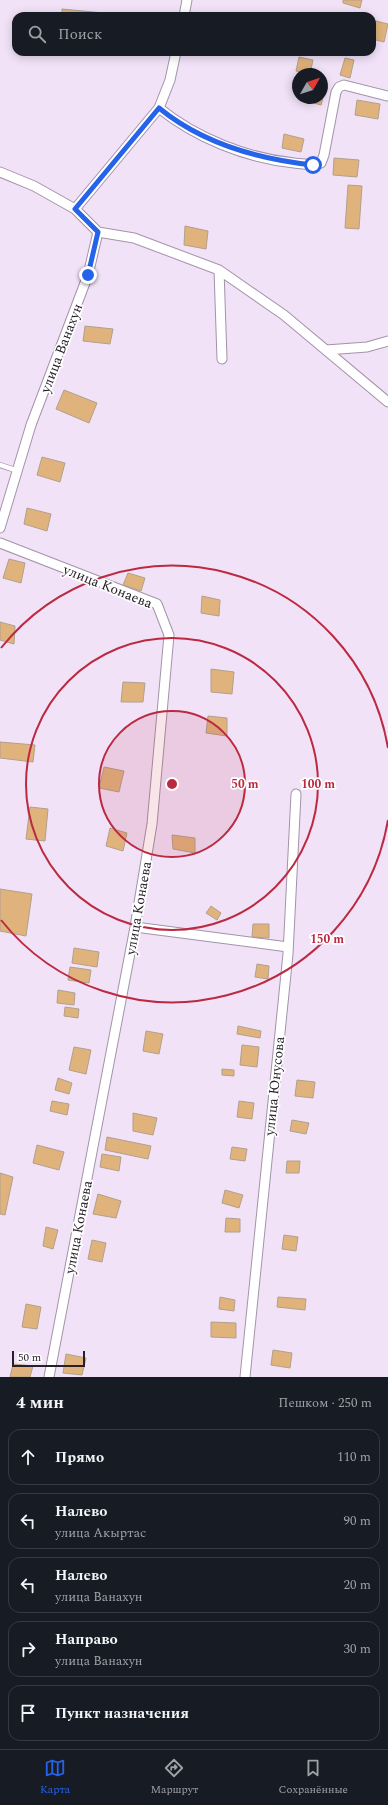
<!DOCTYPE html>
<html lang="ru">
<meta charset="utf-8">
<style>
body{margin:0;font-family:Spectral,serif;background:#20242c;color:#f1f3f6}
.compass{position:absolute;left:292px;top:68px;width:36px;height:36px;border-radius:50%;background:#171b24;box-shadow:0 2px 10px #0003;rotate:51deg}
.scale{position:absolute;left:12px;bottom:10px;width:73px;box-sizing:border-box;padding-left:4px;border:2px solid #262028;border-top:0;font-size:11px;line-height:14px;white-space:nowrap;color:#262028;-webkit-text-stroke:3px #fff;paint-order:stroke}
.stop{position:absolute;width:12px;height:12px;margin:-9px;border:3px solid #2563eb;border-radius:50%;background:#fff}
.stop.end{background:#2563eb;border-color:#fff;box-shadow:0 1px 4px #0008}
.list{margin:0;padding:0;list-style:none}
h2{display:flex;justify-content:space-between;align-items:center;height:52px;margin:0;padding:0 16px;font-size:17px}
h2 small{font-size:13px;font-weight:400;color:#9ea1a6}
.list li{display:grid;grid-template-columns:26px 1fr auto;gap:12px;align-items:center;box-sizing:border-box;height:56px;margin:0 8px 8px;padding:0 8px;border:1px solid #363941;border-radius:12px}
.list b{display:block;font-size:15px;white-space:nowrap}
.list p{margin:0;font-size:13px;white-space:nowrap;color:#9ea1a6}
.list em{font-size:13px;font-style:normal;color:#9ea1a6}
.icon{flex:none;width:22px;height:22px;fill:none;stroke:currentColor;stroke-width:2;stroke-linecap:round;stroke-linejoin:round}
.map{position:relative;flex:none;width:388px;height:1377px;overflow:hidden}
.search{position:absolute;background:#171b24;box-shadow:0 2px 10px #0003;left:12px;right:12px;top:12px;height:44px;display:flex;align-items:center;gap:10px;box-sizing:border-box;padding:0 14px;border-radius:12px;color:#9ea1a6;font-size:15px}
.sheet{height:372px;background:#171b24}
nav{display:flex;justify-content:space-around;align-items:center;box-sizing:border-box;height:56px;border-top:1px solid #363941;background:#171b24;font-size:11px;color:#9ea1a6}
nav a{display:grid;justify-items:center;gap:2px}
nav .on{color:#2563eb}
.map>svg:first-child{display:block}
.building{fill:#e0b37d;stroke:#b1a08d}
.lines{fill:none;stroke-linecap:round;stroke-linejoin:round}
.lane-casing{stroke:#a294a8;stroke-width:6}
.street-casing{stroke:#a294a8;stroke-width:11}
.lane{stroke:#fff;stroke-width:4.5}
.street{stroke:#fff;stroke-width:9}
.route{stroke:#2563eb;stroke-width:5}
.ring{fill:none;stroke:#bb2a40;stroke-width:2}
.labels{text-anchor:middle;stroke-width:3.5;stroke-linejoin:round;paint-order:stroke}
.street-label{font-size:14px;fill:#262028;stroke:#fff}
.centre{fill:#bb2a40;stroke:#fff;stroke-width:2}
.ring-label{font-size:12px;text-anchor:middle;font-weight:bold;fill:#bb2a40;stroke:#fff;stroke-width:3.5;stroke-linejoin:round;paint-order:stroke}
</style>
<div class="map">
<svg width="388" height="1377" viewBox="0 0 388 1377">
<rect width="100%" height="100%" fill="#f1e2f8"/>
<!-- building -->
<path class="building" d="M 343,0 L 362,0 L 360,8 L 343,3 Z
M 62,9 L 114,14 L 113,16 L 62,16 Z
M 372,20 L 388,24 L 384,42 L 372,39 Z
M 299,57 L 313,60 L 310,74 L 296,71 Z
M 345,58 L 354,60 L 350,78 L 340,75 Z
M 322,86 L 326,87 L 321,105 L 307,101 L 307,98 L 322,98 Z
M 357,100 L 380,104 L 378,119 L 355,115 Z
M 284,134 L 304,139 L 301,152 L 282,148 Z
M 334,158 L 359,160 L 357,177 L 333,175 Z
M 348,185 L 362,186 L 359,229 L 345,228 Z
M 185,226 L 208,231 L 206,249 L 184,245 Z
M 85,326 L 113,329 L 110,344 L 83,341 Z
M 64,390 L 97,403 L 89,423 L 56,409 Z
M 42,457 L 65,463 L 60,482 L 37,475 Z
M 27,508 L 51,514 L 47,531 L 24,524 Z
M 9,559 L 25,563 L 21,583 L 3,578 Z
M 128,573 L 145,578 L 141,591 L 123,585 Z
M 202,596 L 220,600 L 219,616 L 201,613 Z
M 0,622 L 15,626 L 14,644 L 0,640 Z
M 211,669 L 234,672 L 232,694 L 211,692 Z
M 123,682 L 145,683 L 143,702 L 121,702 Z
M 208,716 L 227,718 L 227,736 L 206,733 Z
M 0,742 L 35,745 L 33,762 L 0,758 Z
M 104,767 L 124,771 L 119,792 L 99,788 Z
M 30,807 L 48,809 L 45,841 L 26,839 Z
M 110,828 L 127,833 L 123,851 L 106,846 Z
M 172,835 L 195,838 L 195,853 L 173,849 Z
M 0,889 L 32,894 L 26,936 L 0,931 Z
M 211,906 L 221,913 L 217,920 L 206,913 Z
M 253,924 L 269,924 L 269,938 L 252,937 Z
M 74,948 L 99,952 L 97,967 L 72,963 Z
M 257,964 L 269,966 L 268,979 L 255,977 Z
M 70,967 L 91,970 L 89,983 L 68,980 Z
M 58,990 L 75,993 L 74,1005 L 57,1003 Z
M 65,1007 L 79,1009 L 78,1018 L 64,1016 Z
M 238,1026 L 261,1031 L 260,1038 L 237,1034 Z
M 146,1031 L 163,1034 L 159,1054 L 143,1051 Z
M 242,1045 L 259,1047 L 257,1067 L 240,1065 Z
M 74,1047 L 91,1050 L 86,1074 L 69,1070 Z
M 222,1069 L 234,1070 L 234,1076 L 222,1075 Z
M 58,1078 L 72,1083 L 69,1094 L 55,1090 Z
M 297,1080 L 315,1082 L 313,1098 L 295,1096 Z
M 52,1101 L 69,1104 L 67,1115 L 50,1111 Z
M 239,1101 L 254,1103 L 252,1119 L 237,1117 Z
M 133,1113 L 157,1118 L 153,1135 L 133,1131 Z
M 292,1120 L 309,1123 L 306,1134 L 290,1131 Z
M 107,1137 L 151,1146 L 148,1159 L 105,1150 Z
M 37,1145 L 64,1152 L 59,1170 L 33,1163 Z
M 232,1147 L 247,1149 L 245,1161 L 230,1159 Z
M 102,1154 L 121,1157 L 119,1171 L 100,1167 Z
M 287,1161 L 300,1161 L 299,1173 L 286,1173 Z
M 0,1173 L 13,1177 L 5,1215 L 0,1214 Z
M 225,1190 L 243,1195 L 239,1208 L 222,1203 Z
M 98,1194 L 121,1201 L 116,1218 L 93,1214 Z
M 226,1218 L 240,1219 L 240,1232 L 225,1232 Z
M 46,1227 L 58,1230 L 53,1249 L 43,1246 Z
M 284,1235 L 298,1237 L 296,1251 L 282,1249 Z
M 92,1240 L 106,1243 L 102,1262 L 88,1259 Z
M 220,1297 L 235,1300 L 234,1311 L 219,1309 Z
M 278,1297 L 306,1299 L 305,1310 L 277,1307 Z
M 26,1304 L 41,1307 L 37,1329 L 22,1327 Z
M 211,1322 L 236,1323 L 236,1338 L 211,1337 Z
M 273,1350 L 292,1353 L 290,1368 L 271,1365 Z
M 66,1354 L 86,1358 L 82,1375 L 63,1373 Z
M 13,1364 L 33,1366 L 30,1377 L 10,1377 Z"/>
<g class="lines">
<!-- lane casing -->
<g class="lane-casing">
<path id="lane" d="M 0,465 L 18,471"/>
</g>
<!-- street casing -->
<g class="street-casing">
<path id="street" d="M 184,16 L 187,0
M 159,108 C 196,138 246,158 294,163 C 303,164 312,166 321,163 L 324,155 L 336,92 L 339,87 L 344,85 L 387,96
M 0,172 L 34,186 L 75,209 L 98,232 L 88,275 L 31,425 L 0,528
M 75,209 L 159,108 L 170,80 L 176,52
M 98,232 L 134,238 L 219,270 L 284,315 L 388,402
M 219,270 L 222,359
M 326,350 L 367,347 L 388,341
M 0,543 L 157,604 L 169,635 L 152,824 L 135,927 L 49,1377
M 135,927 L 288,947
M 245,1377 L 288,954 L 296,794"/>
</g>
<!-- lane -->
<use href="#lane" class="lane"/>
<!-- street -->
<use href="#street" class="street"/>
</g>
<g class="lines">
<!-- route -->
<path class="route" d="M 88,275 L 98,232 L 75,209 L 159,108 C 203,144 257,159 313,165"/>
</g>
<!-- distance rings -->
<circle cx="172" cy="784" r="73" fill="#bb2a40" fill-opacity=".12"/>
<g class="ring">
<circle cx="172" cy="784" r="73"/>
<circle cx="172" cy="784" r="146"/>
<path d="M388 820A219 219 0 0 1 1 920M1 648A219 219 0 0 1 388 748"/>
</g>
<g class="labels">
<!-- street labels -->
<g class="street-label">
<text transform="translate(61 348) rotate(-69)" y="5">улица Ванахун</text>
<text transform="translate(108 586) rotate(22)" y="5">улица Конаева</text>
<text transform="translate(138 908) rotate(-80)" y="5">улица Конаева</text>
<text transform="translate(274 1086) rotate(-84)" y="5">улица Юнусова</text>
<text transform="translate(78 1227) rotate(-79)" y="5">улица Конаева</text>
</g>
</g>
<circle cx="172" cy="784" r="6" class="centre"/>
<g class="ring-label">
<text x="245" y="788">50 m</text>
<text x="318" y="788">100 m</text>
<text x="327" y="943">150 m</text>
</g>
</svg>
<svg class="compass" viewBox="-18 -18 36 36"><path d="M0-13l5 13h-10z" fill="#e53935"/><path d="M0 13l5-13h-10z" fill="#9ea1a6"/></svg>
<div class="scale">50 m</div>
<div class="stop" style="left:313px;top:165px"></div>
<div class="stop end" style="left:88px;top:275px"></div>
<div class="search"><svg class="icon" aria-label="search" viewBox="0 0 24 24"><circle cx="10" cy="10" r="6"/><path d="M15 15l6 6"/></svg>Поиск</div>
</div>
<section class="sheet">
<h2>4 мин<small>Пешком · 250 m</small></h2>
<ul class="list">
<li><svg class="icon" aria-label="ahead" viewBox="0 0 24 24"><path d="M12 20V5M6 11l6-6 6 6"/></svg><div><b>Прямо</b></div><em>110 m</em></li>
<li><svg class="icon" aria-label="left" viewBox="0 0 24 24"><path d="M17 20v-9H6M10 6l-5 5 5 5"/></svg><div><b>Налево</b><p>улица Акыртас</p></div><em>90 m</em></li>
<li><svg class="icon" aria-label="left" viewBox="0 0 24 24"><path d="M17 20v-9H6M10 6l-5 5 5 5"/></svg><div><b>Налево</b><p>улица Ванахун</p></div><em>20 m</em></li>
<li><svg class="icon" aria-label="right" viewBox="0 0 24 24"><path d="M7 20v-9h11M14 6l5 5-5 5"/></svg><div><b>Направо</b><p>улица Ванахун</p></div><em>30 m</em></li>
<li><svg class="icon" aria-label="arrive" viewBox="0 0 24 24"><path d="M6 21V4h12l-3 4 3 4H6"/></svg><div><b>Пункт назначения</b></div></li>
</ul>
</section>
<nav>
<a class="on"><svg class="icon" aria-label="map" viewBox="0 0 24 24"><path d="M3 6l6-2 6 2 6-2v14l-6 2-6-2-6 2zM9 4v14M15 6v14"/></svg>Карта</a>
<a><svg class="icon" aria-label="directions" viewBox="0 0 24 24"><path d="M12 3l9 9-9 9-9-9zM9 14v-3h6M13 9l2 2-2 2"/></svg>Маршрут</a>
<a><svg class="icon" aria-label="saved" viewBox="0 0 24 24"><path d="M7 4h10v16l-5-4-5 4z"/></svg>Сохранённые</a>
</nav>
